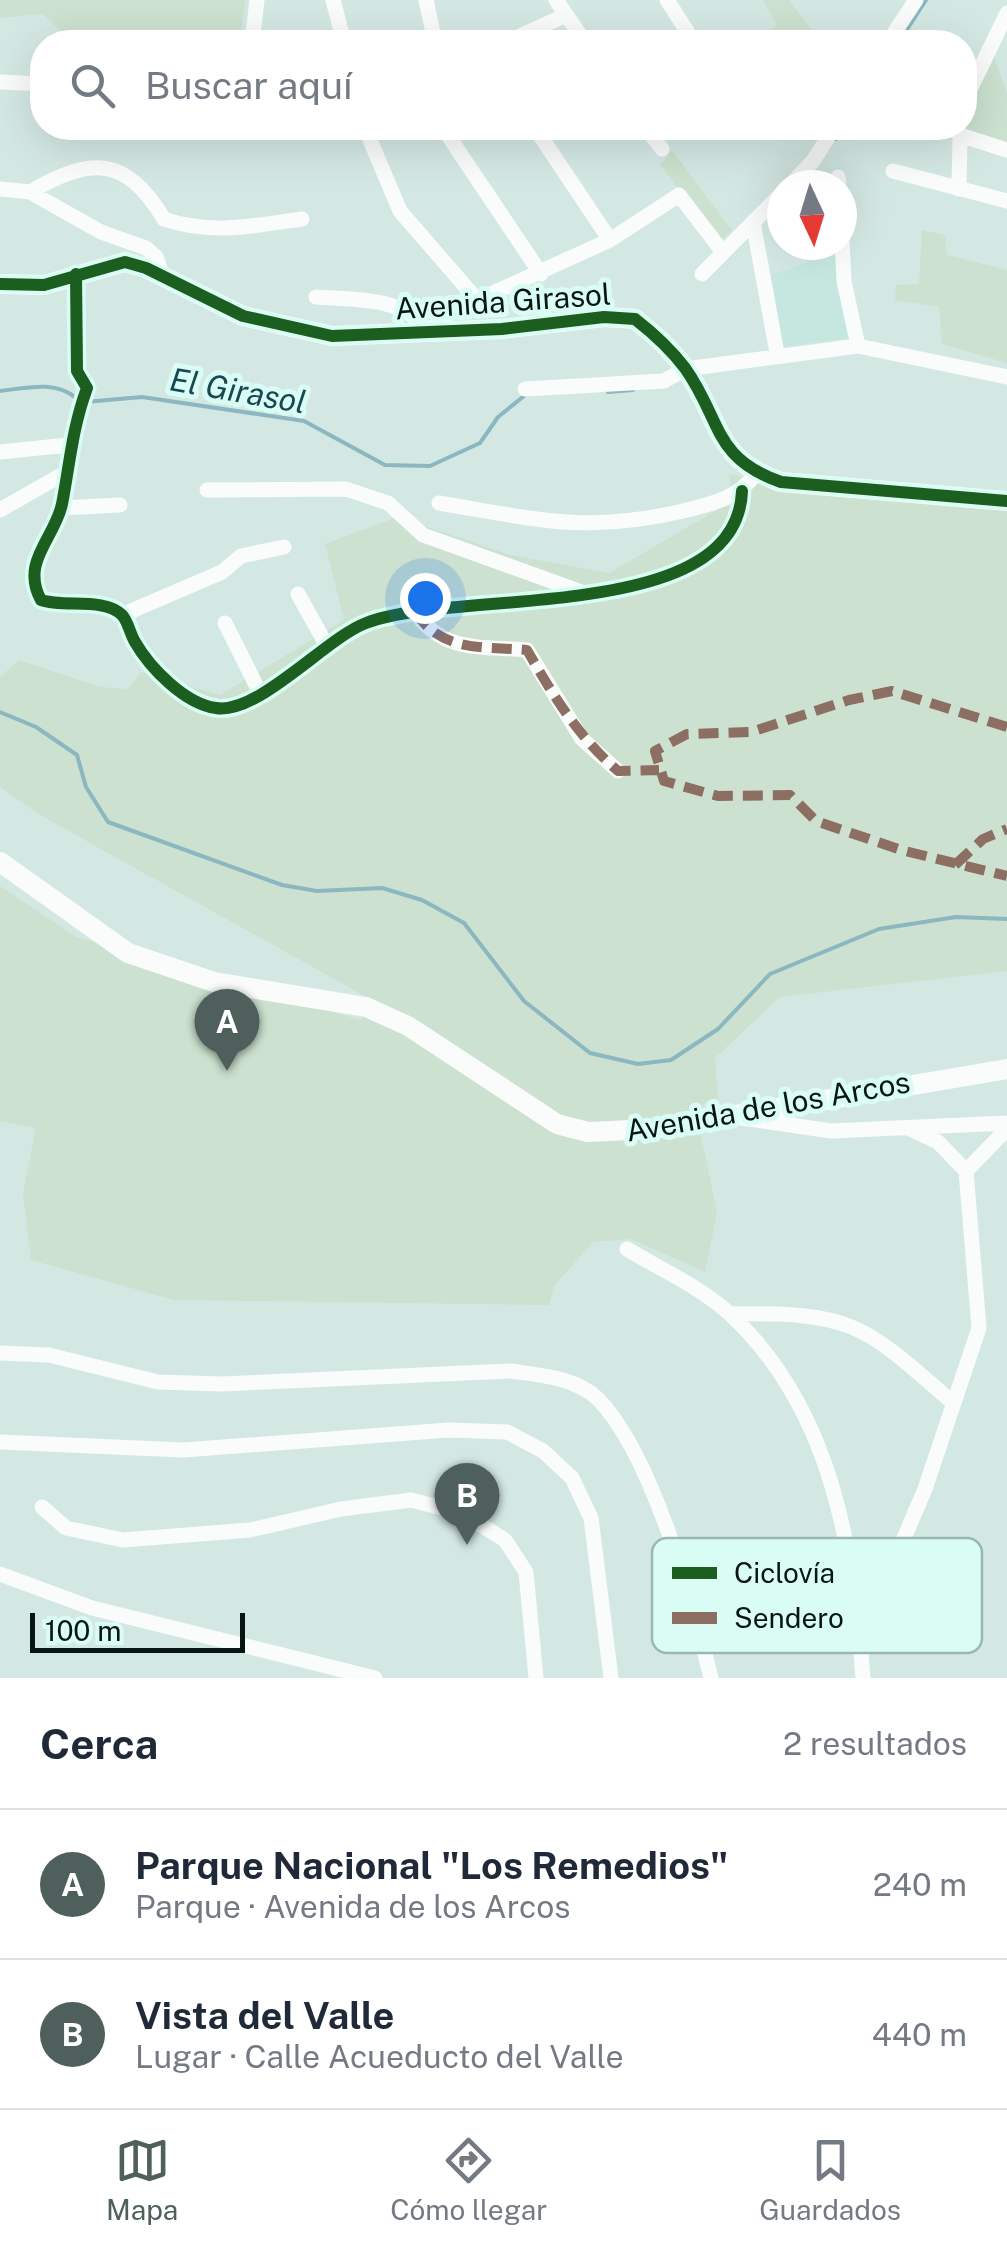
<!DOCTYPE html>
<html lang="es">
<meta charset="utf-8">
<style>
body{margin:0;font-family:"Public Sans",sans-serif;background:#f6f6f7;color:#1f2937}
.compass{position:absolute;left:767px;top:170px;width:90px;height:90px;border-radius:50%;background:#fff;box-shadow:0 10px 40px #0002;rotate:176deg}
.scale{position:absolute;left:30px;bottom:25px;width:215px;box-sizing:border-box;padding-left:10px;border:5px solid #081513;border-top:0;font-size:28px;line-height:35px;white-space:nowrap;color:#081513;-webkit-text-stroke:8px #d9fdf4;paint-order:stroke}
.you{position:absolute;left:425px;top:598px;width:35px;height:35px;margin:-25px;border:8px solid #fff;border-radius:50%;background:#1a73e8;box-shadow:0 0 0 15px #1a73e833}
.badge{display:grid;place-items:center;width:65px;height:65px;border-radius:50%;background:#4f5f5c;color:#fff;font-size:32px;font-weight:700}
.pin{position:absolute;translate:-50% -82px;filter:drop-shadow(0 2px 5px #0008)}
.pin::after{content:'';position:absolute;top:52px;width:35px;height:30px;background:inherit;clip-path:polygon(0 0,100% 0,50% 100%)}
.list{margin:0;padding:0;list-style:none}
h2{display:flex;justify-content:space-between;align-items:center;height:130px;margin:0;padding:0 40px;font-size:42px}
h2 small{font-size:32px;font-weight:400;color:#747a83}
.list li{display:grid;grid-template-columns:65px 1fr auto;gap:30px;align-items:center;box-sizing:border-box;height:150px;padding:0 40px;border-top:2px solid #e0e1e3}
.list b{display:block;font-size:38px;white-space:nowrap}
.list p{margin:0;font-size:32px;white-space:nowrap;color:#747a83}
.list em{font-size:32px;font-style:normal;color:#747a83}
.icon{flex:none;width:55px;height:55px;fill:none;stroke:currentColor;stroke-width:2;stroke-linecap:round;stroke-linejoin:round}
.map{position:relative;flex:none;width:1007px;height:1678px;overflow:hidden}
.search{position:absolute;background:#fff;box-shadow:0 10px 40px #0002;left:30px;right:30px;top:30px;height:110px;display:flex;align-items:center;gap:25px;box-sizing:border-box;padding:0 35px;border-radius:40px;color:#747a83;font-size:38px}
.sheet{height:430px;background:#fff}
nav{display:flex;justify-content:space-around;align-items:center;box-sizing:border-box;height:140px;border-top:2px solid #e0e1e3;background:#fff;font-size:28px;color:#747a83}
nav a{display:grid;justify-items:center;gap:5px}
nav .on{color:#4f5f5c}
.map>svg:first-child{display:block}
.built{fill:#c5e7df}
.green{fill:#cce1cf}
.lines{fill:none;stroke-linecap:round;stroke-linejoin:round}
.stream{stroke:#8bb7c0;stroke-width:4}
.street{stroke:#f9fcfb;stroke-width:15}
.secondary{stroke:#f9fcfb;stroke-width:20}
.quiet{stroke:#8d6e63;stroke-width:10;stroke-dasharray:20 10;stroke-linecap:butt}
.cycleway-casing{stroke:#d9fdf4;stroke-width:19}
.cycleway{stroke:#1b5e20;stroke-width:12}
.labels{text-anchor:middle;stroke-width:10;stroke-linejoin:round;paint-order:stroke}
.street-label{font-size:30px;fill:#081513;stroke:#d9fdf4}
.water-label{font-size:32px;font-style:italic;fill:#194854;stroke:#d9fdf4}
.key{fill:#d9fdf4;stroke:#9ab7b0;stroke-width:2.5}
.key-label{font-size:28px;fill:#081513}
</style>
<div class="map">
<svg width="1007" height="1678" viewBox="0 0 1007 1678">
<rect width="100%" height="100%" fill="#d4e8e3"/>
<!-- built -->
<path class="built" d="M 837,252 L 850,338 L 783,347 L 771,275 Z"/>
<!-- green -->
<path class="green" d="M 0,0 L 245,0 L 240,42 L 72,42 L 43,14 L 0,18 Z
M 763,0 L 789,0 L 821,42 L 757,42 L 777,26 Z
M 994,57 L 1007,93 L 1007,143 L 961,131 L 965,105 Z
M 672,150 L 732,230 L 720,242 L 660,165 Z
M 922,230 L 945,235 L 947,255 L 1007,270 L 1007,363 L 942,344 L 939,307 L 895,300 L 896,285 L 919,284 Z
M 730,475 L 1007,509 L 1007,971 L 780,997 L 715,1058 L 718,1100 L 704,1103 L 699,1126 L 717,1213 L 705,1272 L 631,1239 L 593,1242 L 554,1286 L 549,1305 L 174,1300 L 31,1260 L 23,1194 L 36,1128 L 0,1121 L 0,886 L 76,937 L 361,1020 L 370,999 L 40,815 L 0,787 L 0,677 L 19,660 L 100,687 L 128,689 L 141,672 L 220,695 L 344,620 L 325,544 L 397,517 L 511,555 L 609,573 L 731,502 Z"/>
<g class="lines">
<!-- stream -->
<path class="stream" d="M 899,42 L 926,0
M 836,139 L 845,128
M 0,391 C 26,388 55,380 76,398
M 608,392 L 633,390
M 85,402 L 142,397 L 304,421 L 385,465 L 430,466 L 480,443 L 498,417 L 524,396
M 0,712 L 36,727 L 77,755 L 86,787 L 108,822 L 282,885 L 317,891 L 382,888 L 422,900 L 464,923 L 524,1001 L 590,1053 L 638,1064 L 671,1060 L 718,1029 L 770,974 L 879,929 L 956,917 L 1007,919"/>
<!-- street -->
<path class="street" d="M 333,0 L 344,42
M 426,0 L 435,42
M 556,0 L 585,42
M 667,0 L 694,42
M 252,42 L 257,0
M 507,42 L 566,15
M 888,42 L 916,0
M 0,82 L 42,84
M 964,102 L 1007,13
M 365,128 L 400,211 L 478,301
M 443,128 L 541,274
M 535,128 L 610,240
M 646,128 L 662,149
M 957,128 L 960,135 L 1007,150
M 893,171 L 1007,201
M 838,177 L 839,185
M 790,185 L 813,161 L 834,128
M 0,189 L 30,192 L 101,232 L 146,248 L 156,257 L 164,279
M 959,189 L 960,135
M 30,192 C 91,157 125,155 164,219 C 210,235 253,226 302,219
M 753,222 L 777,353
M 842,240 L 844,281 L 858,346
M 76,274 L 77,371 L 87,388 C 72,429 70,463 62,504 C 55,538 20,562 41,600 C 64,608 104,597 122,615 C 128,621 130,634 135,642 C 150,668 185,704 216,708 C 258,715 326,638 366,623 C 455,588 737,626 742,491
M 702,274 L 782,193
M 316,297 C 351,300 409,296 427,333 L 449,313 L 610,240 L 679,195 L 722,251
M 525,389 L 664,381 L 685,369 L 858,346 L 1007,377
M 0,452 L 68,445
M 207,490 L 346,489 L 388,503 L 423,535 L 587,594
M 439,503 C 535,519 586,534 683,511 C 715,503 736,499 757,473
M 61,508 L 120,505
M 0,510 L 65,473
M 298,594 L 327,646
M 414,611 C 443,653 480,646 527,650 L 582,739 L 618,771
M 122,615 L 222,572 L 241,556 L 284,547
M 225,623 L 260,693
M 742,1118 L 831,1131 L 1007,1123
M 966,1171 L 1007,1129
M 627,1249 C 660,1269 702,1288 730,1314 C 832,1409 853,1548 863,1678
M 730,1314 C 852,1312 862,1323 952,1402
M 0,1353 L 49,1355 L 158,1382 L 222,1384 L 511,1371 C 540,1375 577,1378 598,1399 C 652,1454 693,1603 711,1678
M 0,1442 L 183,1450 L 449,1430 L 507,1432 L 543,1451 L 572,1478 L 591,1518 L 611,1678
M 42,1507 L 66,1528 L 123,1540 L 250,1530 L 341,1509 L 411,1500 L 462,1513 L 505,1540 L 526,1572 L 536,1678
M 0,1574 L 92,1608 L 375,1678
M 860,1641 L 925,1489 L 979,1328 L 966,1171 L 938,1142 L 910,1129"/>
<!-- secondary -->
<path class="secondary" d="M 0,284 L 44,285 L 125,262 L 146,268 L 243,316 L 332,336 L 502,329 L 604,317 L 635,319 C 653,333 672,351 685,368 C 722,420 712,458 781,482 L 1007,501
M 0,862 L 128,953 L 214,982 L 366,1007 L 408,1026 L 557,1124 L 588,1132 L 653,1129 L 1007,1069"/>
<!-- quiet -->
<path class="quiet" d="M 414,611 C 443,653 480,646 527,650 C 553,695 578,737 618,771 L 659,770
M 1007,727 L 892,691 L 849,700 L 751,732 L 687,734 L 655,751 L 664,781 L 718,796 L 790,795 L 816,821 L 901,850 L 1007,876
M 955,865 L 983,839 L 1007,829"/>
<!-- cycleway casing -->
<g class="cycleway-casing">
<path id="cycleway" d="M 76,274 L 77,371 L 87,388 C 72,429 70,463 62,504 C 55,538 20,562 41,600 C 64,608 104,597 122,615 C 128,621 130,634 135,642 C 150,668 185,704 216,708 C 258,715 326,638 366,623 C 455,588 737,626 742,491
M 0,284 L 44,285 L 125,262 L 146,268 L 243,316 L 332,336 L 502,329 L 604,317 L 635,319 C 653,333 672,351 685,368 C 722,420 712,458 781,482 L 1007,501"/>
</g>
<!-- cycleway -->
<use href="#cycleway" class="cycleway"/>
</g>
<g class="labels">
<!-- street labels -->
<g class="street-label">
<text transform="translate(503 302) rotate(-4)" y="10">Avenida Girasol</text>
<text transform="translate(768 1107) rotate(-10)" y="10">Avenida de los Arcos</text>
</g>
<!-- water labels -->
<g class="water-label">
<text transform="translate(238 391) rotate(10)" y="11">El Girasol</text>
</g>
</g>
<!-- legend -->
<rect x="652" y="1538" width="330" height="115" rx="15" class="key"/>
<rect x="672" y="1567" width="45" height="12" fill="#1b5e20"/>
<rect x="672" y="1612" width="45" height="12" fill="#8d6e63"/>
<g class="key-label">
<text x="734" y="1583">Ciclovía</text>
<text x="734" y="1628">Sendero</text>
</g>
</svg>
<svg class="compass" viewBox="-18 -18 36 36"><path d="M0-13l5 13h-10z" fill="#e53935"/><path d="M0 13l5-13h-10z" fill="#747a83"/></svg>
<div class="scale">100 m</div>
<div class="you"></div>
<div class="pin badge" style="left:227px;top:1071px">A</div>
<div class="pin badge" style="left:467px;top:1545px">B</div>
<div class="search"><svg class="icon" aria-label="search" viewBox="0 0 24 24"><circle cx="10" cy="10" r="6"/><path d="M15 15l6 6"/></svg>Buscar aquí</div>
</div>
<section class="sheet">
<h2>Cerca<small>2 resultados</small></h2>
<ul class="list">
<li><span class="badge">A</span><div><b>Parque Nacional &quot;Los Remedios&quot;</b><p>Parque · Avenida de los Arcos</p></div><em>240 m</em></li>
<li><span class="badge">B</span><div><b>Vista del Valle</b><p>Lugar · Calle Acueducto del Valle</p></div><em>440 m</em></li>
</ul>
</section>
<nav>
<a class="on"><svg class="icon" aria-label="map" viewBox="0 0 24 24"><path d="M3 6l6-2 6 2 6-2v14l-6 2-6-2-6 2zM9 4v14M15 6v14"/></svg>Mapa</a>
<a><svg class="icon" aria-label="directions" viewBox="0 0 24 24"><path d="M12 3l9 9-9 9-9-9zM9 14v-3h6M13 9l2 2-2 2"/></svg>Cómo llegar</a>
<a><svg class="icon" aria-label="saved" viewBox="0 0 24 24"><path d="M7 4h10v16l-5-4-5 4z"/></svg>Guardados</a>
</nav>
